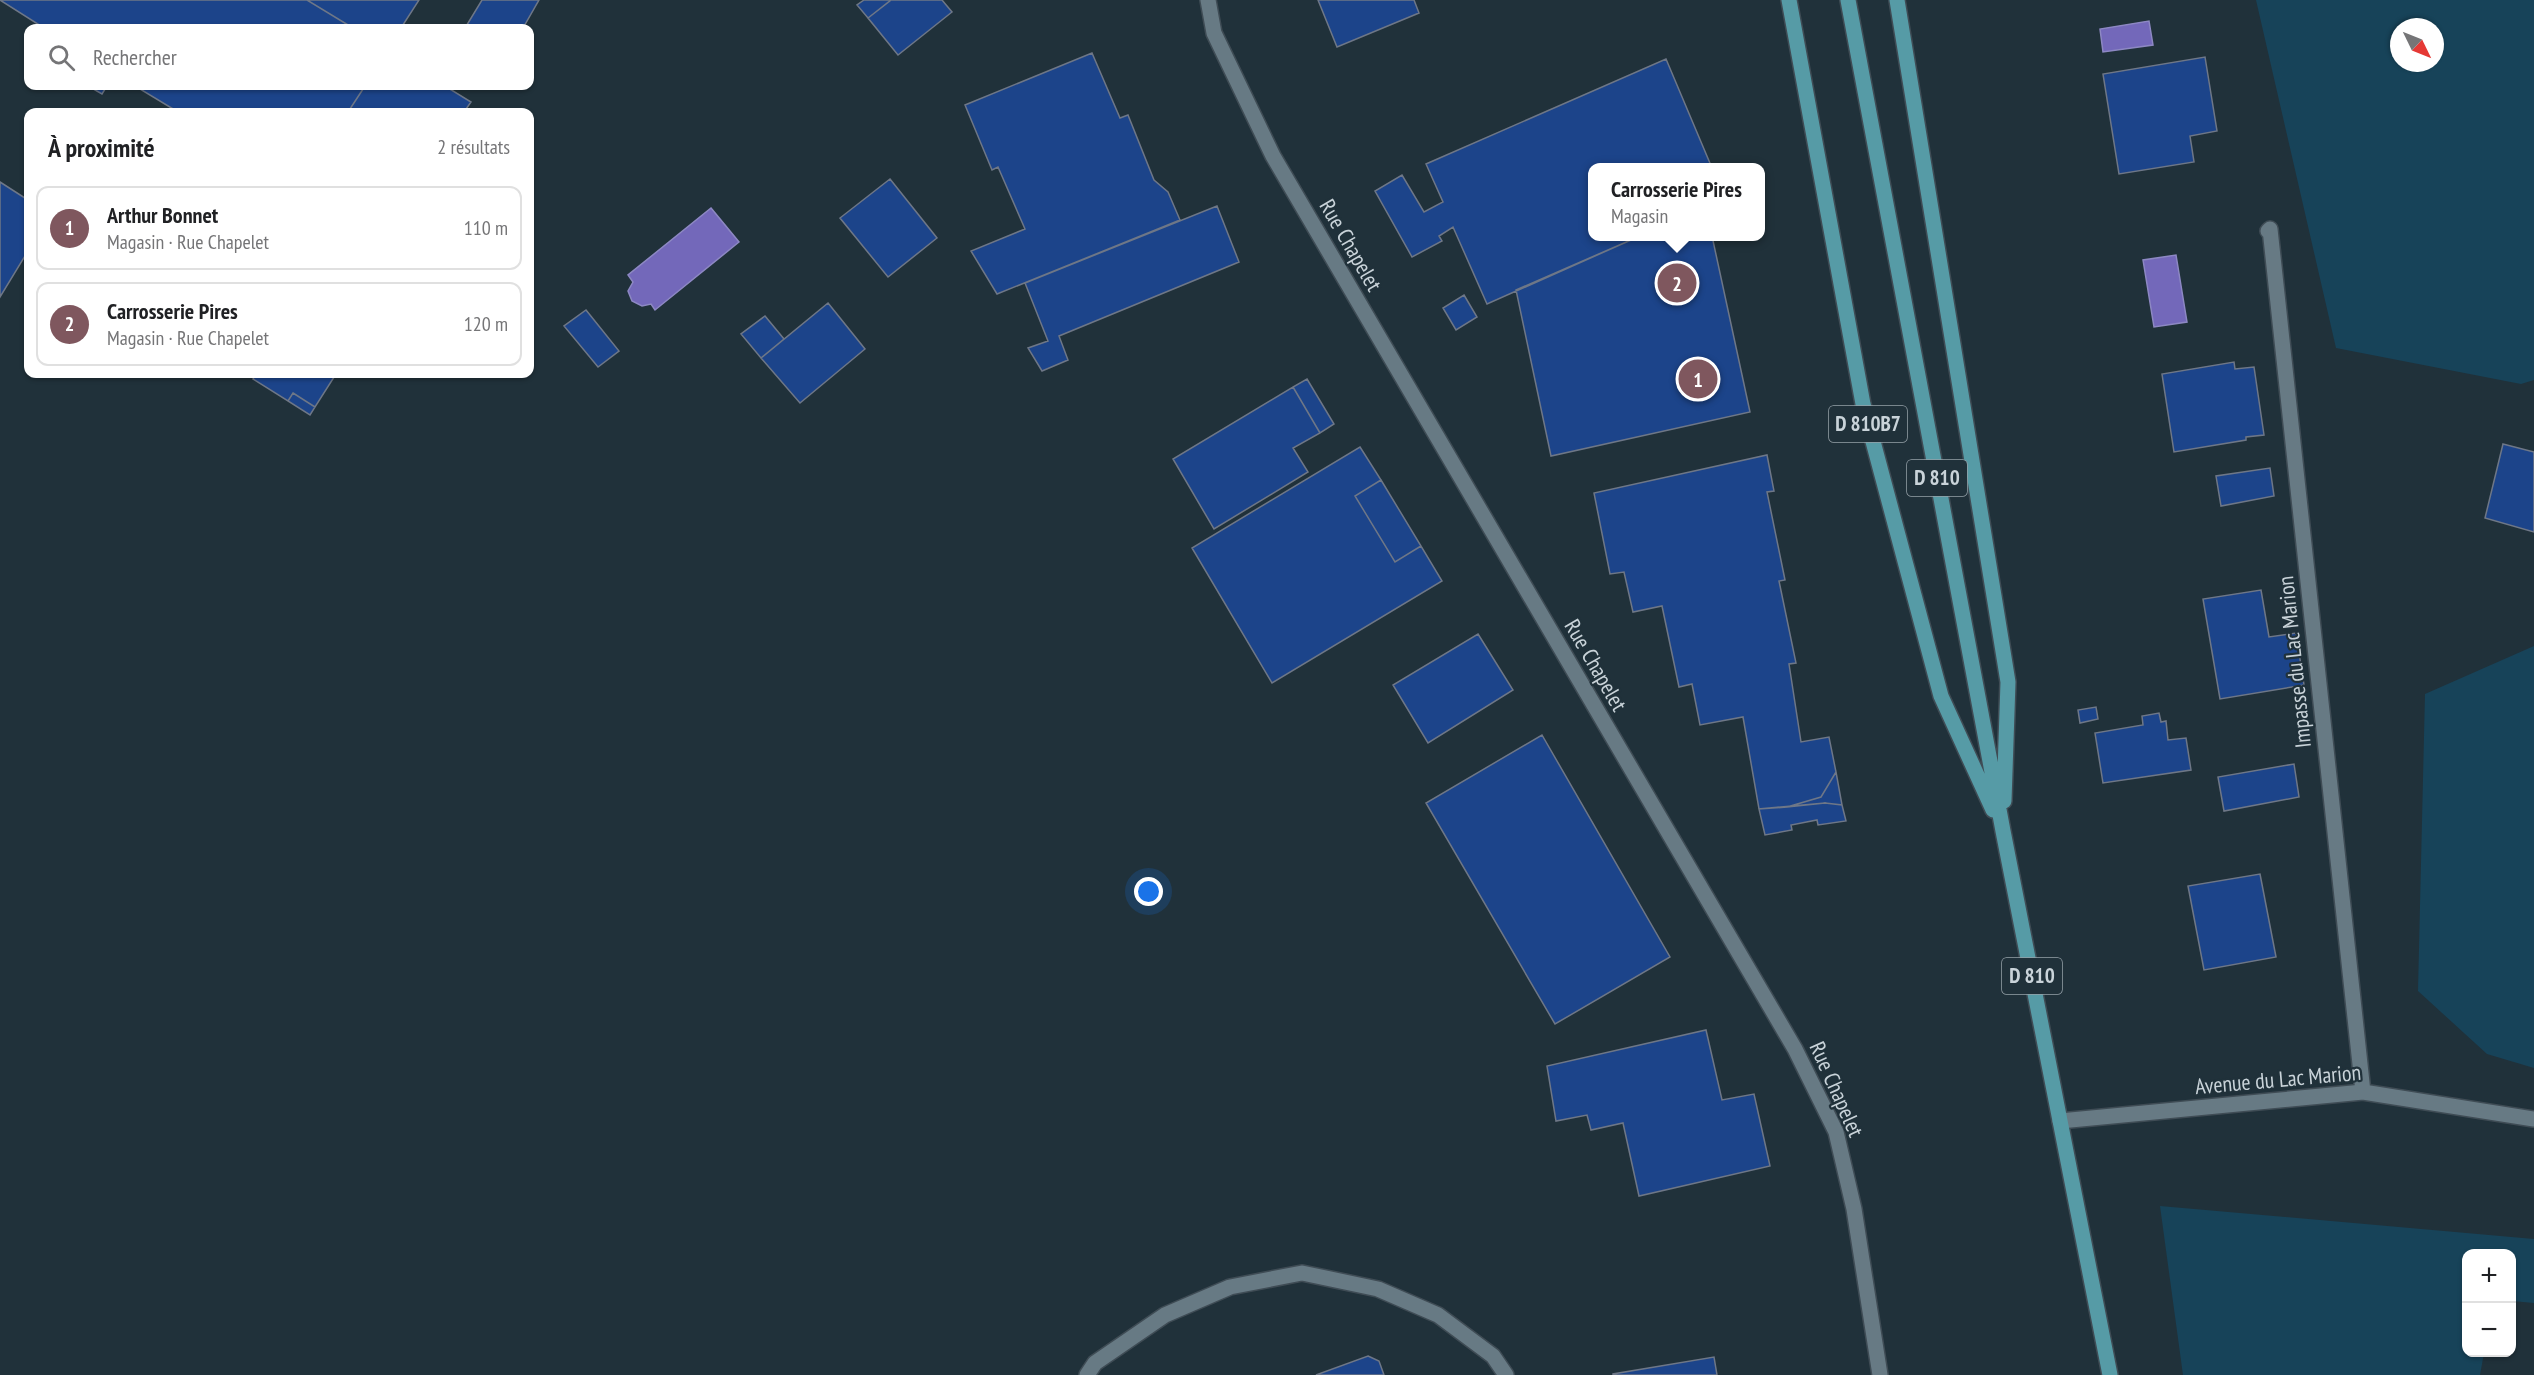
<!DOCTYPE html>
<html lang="fr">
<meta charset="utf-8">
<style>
body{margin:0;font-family:"PT Sans Narrow",sans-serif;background:#f2f2f2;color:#202124}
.controls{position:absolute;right:18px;bottom:18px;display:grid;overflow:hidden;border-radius:12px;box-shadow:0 2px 4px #0004}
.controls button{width:54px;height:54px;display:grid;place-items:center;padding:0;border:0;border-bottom:2px solid #e0e0e0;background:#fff;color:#202124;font:30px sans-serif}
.compass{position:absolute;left:2390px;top:18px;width:54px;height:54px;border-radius:50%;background:#fff;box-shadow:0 2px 4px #0004;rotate:133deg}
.you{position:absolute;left:1149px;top:892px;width:21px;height:21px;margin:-15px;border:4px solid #fff;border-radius:50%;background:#1a73e8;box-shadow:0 0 0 9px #1a73e833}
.badge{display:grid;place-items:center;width:39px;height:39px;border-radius:50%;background:#7f575e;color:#fff;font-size:20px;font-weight:700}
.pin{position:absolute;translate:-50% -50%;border:3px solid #fff;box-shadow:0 2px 6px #0006}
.popup{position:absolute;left:1588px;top:163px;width:177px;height:78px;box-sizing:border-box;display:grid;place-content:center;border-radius:12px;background:#fff;filter:drop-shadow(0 2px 4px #0005);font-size:20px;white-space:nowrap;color:#757577}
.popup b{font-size:22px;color:#202124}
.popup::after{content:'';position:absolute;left:50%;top:100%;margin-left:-12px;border:12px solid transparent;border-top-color:#fff}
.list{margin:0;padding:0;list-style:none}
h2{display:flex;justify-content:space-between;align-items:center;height:78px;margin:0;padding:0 24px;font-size:26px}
h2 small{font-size:20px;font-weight:400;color:#757577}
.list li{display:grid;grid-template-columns:39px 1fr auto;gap:18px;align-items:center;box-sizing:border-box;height:84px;margin:0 12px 12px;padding:0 12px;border:2px solid #e0e0e0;border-radius:12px}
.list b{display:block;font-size:22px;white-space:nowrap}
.list p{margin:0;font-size:20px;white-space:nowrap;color:#757577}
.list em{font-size:20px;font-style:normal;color:#757577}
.icon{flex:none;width:33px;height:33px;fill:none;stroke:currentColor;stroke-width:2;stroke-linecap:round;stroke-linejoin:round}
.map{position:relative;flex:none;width:2534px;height:1375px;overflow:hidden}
.search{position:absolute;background:#fff;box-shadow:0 2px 4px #0004;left:24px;top:24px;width:510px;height:66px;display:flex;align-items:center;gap:15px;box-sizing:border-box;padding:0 21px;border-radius:12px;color:#757577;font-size:22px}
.panel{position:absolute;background:#fff;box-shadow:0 2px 4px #0004;left:24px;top:108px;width:510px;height:270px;border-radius:12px}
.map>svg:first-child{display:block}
.green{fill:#174359;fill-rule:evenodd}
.water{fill:#7368ba;stroke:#8d88c3;stroke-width:1.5}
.building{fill:#1c448a;stroke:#6e7787;stroke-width:1.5}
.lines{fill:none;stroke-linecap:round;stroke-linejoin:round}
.minor-casing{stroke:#3f4c55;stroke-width:18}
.primary-casing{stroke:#3f4c55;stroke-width:18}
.minor{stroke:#677a84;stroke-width:15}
.primary{stroke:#569ba6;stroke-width:15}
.labels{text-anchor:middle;stroke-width:4.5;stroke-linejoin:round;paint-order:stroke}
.shield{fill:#20313a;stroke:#96a2a9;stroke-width:1.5}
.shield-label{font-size:21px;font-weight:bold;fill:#c9d3d9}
.street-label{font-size:22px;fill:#c9d3d9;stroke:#20313a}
</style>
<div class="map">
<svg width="2534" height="1375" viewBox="0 0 2534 1375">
<rect width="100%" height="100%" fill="#20313a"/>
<!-- green -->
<path class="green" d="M 2256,0 L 2534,0 L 2534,380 L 2521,384 L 2336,348 ZM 2399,27 L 2435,27 L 2435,63 L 2399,63 Z
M 2534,646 L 2534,1068 L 2487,1054 L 2418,991 L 2425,694 Z
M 2160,1206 L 2534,1239 L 2534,1303 L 2512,1301 L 2512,1254 L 2466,1254 L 2466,1352 L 2484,1353 L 2480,1375 L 2183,1375 Z"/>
<!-- water -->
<path class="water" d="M 2149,21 L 2153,45 L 2103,52 L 2100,29 Z
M 711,208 L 739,242 L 655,310 L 651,304 L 642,306 L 632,301 L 628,291 L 633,282 L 628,275 Z
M 2176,255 L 2187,322 L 2154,327 L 2143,260 Z"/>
<!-- building -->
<path class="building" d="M 0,0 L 307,0 L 353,28 L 44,28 Z
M 307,0 L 419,0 L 401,28 L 353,28 Z
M 482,0 L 539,0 L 523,28 L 465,28 Z
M 864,0 L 890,0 L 890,1 L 868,18 L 857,5 Z
M 942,0 L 952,12 L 898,55 L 868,18 L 891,0 Z
M 1318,0 L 1414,0 L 1419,13 L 1337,47 Z
M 1092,53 L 1120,118 L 1128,115 L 1154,180 L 1168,192 L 1180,220 L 997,294 L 971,251 L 1025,229 L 998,167 L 992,170 L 965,105 Z
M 2205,57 L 2217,131 L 2190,136 L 2194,162 L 2119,174 L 2103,74 Z
M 1666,59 L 1712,168 L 1593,168 L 1593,236 L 1640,236 L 1487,304 L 1453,227 L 1439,236 L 1442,241 L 1412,257 L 1375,191 L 1402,175 L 1424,212 L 1443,202 L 1426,164 Z
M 88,86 L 107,86 L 102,94 Z
M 135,86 L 365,86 L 348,112 L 178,112 Z
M 365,86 L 445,86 L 471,102 L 464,112 L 348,112 Z
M 890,179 L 937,238 L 888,277 L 840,218 Z
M 0,182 L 28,200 L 28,251 L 0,297 Z
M 1217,206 L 1239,262 L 1059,336 L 1068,360 L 1042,371 L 1028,348 L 1048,341 L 1025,283 Z
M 1640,236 L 1712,236 L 1750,412 L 1551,456 L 1516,290 Z
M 1464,295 L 1477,317 L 1456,330 L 1443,308 Z
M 828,303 L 865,349 L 800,403 L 761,358 Z
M 586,310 L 619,351 L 598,367 L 564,326 Z
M 765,316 L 784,339 L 761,358 L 741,334 Z
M 2234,362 L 2235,369 L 2254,367 L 2264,435 L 2246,437 L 2246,440 L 2174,452 L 2162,374 Z
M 256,374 L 336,374 L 315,407 L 293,393 L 288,401 L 253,379 Z
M 1307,379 L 1334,424 L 1320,433 L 1293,387 Z
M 1293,387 L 1320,433 L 1293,448 L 1308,472 L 1214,529 L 1173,459 Z
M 293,393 L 315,407 L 310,415 L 288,401 Z
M 2503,444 L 2534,452 L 2534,532 L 2485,518 Z
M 1360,447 L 1381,480 L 1355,496 L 1395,562 L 1421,546 L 1442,581 L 1272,683 L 1192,548 Z
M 1767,455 L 1774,491 L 1767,492 L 1785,580 L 1779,581 L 1796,663 L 1789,664 L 1801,742 L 1829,737 L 1836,772 L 1821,797 L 1787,807 L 1759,809 L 1743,717 L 1700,725 L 1692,684 L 1679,687 L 1662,606 L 1633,612 L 1624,572 L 1610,574 L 1594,493 Z
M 2270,468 L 2274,496 L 2221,506 L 2216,476 Z
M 1381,480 L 1421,546 L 1395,562 L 1355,496 Z
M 2261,590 L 2269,637 L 2296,633 L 2304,685 L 2220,699 L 2203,599 Z
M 1478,634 L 1513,690 L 1428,743 L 1393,685 Z
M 2096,707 L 2098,719 L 2080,723 L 2078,710 Z
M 2159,713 L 2161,722 L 2166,721 L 2168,740 L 2186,738 L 2191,770 L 2103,783 L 2095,733 L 2143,725 L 2142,716 Z
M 1542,735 L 1670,957 L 1555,1024 L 1426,803 Z
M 2294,764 L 2299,797 L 2224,811 L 2218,777 Z
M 1836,772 L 1842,805 L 1825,803 L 1787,807 L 1821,797 Z
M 1825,803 L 1842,805 L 1846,821 L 1818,825 L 1817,820 L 1791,825 L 1792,830 L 1765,835 L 1759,809 Z
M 2260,874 L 2276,957 L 2204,970 L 2188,886 Z
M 1706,1030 L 1722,1100 L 1754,1094 L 1770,1166 L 1639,1196 L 1623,1123 L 1591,1130 L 1587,1115 L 1556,1121 L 1547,1066 Z
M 1368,1356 L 1379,1361 L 1384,1375 L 1316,1375 Z
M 1714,1357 L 1717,1375 L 1613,1375 L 1613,1374 Z"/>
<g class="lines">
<!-- minor casing -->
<g class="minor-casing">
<path id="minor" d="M 1208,0 L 1214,33 L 1273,156 L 1795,1049 L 1836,1132 L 1854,1209 L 1880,1375
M 2268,231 L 2270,229 L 2363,1092
M 2060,1121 L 2363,1092 L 2534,1119
M 1087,1375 L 1095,1363 L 1165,1315 L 1230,1287 L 1302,1273 L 1378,1289 L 1438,1315 L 1493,1356 L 1506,1375"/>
</g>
<!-- primary casing -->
<g class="primary-casing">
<path id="primary" d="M 1789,0 L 1863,404 L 1941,696 L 1993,810
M 1848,0 L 2003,831 L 2110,1375
M 1897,0 L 2008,682 L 2004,801"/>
</g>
<!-- minor -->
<use href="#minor" class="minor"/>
<!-- primary -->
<use href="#primary" class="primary"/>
</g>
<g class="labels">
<!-- shield labels -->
<g class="shield">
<rect x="1829" y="406" width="78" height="36" rx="4.5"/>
<rect x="1907" y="460" width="60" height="36" rx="4.5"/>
<rect x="2002" y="958" width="60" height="36" rx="4.5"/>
</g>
<g class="shield-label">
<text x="1868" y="431">D 810B7</text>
<text x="1937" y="485">D 810</text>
<text x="2032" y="983">D 810</text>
</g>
<!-- street labels -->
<g class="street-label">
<text transform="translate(1351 245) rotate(60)" y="8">Rue Chapelet</text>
<text transform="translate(2294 662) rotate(-96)" y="8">Impasse du Lac Marion</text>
<text transform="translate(1596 665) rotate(60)" y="8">Rue Chapelet</text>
<text transform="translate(2278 1079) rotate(-5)" y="8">Avenue du Lac Marion</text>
<text transform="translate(1837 1089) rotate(66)" y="8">Rue Chapelet</text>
</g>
</g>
</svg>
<div class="controls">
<button>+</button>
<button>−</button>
</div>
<svg class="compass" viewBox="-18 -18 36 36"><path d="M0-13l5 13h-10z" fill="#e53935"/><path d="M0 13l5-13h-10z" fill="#757577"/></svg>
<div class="you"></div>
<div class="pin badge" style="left:1698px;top:379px">1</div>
<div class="pin badge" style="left:1677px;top:283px">2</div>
<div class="popup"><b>Carrosserie Pires</b>Magasin</div>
<div class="search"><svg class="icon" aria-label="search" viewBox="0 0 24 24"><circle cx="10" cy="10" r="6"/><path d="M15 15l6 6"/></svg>Rechercher</div>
<section class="panel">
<h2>À proximité<small>2 résultats</small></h2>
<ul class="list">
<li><span class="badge">1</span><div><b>Arthur Bonnet</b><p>Magasin · Rue Chapelet</p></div><em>110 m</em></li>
<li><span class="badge">2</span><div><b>Carrosserie Pires</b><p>Magasin · Rue Chapelet</p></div><em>120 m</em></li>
</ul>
</section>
</div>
